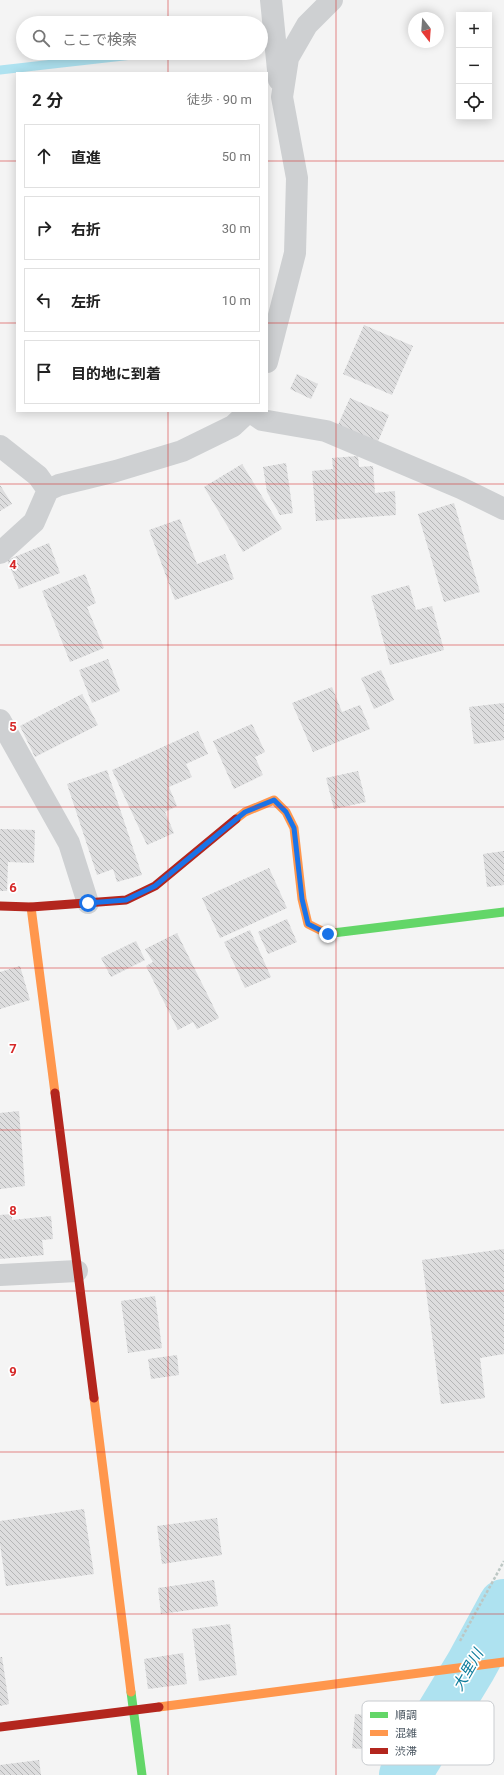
<!DOCTYPE html>
<html lang="ja">
<meta charset="utf-8">
<style>
body{margin:0;font-family:Roboto,"Noto Sans JP",sans-serif;background:#f6f6f6;color:#222}
.controls{position:absolute;right:12px;top:12px;display:grid;overflow:hidden;border-radius:0px;box-shadow:0 2px 10px #0003}
.controls button{width:36px;height:36px;display:grid;place-items:center;padding:0;border:0;border-bottom:1px solid #e0e0e0;background:#fff;color:#222;font:20px sans-serif}
.compass{position:absolute;left:408px;top:12px;width:36px;height:36px;border-radius:50%;background:#fff;box-shadow:0 2px 10px #0003;rotate:163deg}
.stop{position:absolute;width:12px;height:12px;margin:-9px;border:3px solid #1a73e8;border-radius:50%;background:#fff}
.stop.end{background:#1a73e8;border-color:#fff;box-shadow:0 1px 4px #0008}
.list{margin:0;padding:0;list-style:none}
h2{display:flex;justify-content:space-between;align-items:center;height:52px;margin:0;padding:0 16px;font-size:17px}
h2 small{font-size:13px;font-weight:400;color:#767676}
.list li{display:grid;grid-template-columns:26px 1fr auto;gap:12px;align-items:center;box-sizing:border-box;height:64px;margin:0 8px 8px;padding:0 8px;border:1px solid #e0e0e0;border-radius:0px}
.list b{display:block;font-size:15px;white-space:nowrap}
.list em{font-size:13px;font-style:normal;color:#767676}
.icon{flex:none;width:22px;height:22px;fill:none;stroke:currentColor;stroke-width:2;stroke-linecap:round;stroke-linejoin:round}
.map{position:relative;flex:none;width:504px;height:1775px;overflow:hidden}
.search{position:absolute;background:#fff;box-shadow:0 2px 10px #0003;left:16px;top:16px;width:252px;height:44px;display:flex;align-items:center;gap:10px;box-sizing:border-box;padding:0 14px;border-radius:22px;color:#767676;font-size:15px}
.panel{position:absolute;background:#fff;box-shadow:0 2px 10px #0003;left:16px;top:72px;width:252px;height:340px;border-radius:0px}
.map>svg:first-child{display:block}
.lines{fill:none;stroke-linecap:round;stroke-linejoin:round}
.stream{stroke:#aee2f0;stroke-width:9}
.river{stroke:#aee2f0;stroke-width:52}
.building{fill:url(#building-back-hatch)}
.path{stroke:#bcc7c4;stroke-width:2.5;stroke-dasharray:3 2;stroke-linecap:butt}
.street{stroke:#ced0d2;stroke-width:22}
.fast{stroke:#63d668;stroke-width:9}
.slow{stroke:#ff974d;stroke-width:9}
.jam{stroke:#b3261e;stroke-width:9}
.route{stroke:#1a73e8;stroke-width:5}
.grid{fill:none;stroke:#d62828;stroke-width:1;stroke-opacity:0.55}
.labels{text-anchor:middle;stroke-width:3.5;stroke-linejoin:round;paint-order:stroke}
.water-label{font-size:15px;font-style:italic;fill:#0c7c9b;stroke:#fff}
.key{fill:#fff;stroke:#c9ccd0;stroke-width:1}
.key-label{font-size:11px;fill:#4a5661}
.grid-label{font-size:13px;text-anchor:middle;font-weight:bold;fill:#d62828;stroke:#fff;stroke-width:3.5;stroke-linejoin:round;paint-order:stroke}
</style>
<div class="map">
<svg width="504" height="1775" viewBox="0 0 504 1775">
<defs>
<pattern id="building-back-hatch" width="6" height="6" patternUnits="userSpaceOnUse"><rect width="6" height="6" fill="#ddddde"/><path d="M-1 5l2 2M0 0l6 6M5-1l2 2" fill="none" stroke="#b5b6b7"/></pattern>
</defs>
<rect width="100%" height="100%" fill="#f4f4f4"/>
<g class="lines">
<!-- stream -->
<path class="stream" d="M 0,70 L 150,53"/>
<!-- river -->
<path class="river" d="M 405,1775 L 471,1666 L 504,1605"/>
</g>
<!-- building -->
<path class="building" d="M 364,325 L 413,346 L 392,395 L 343,374 Z
M 297,374 L 318,384 L 311,399 L 290,389 Z
M 350,398 L 389,415 L 377,444 L 337,427 Z
M 358,456 L 359,467 L 373,466 L 375,493 L 395,491 L 396,515 L 316,521 L 312,471 L 333,469 L 332,458 Z
M 286,463 L 293,513 L 280,515 L 267,492 L 263,467 Z
M 242,464 L 282,529 L 243,552 L 204,487 Z
M 0,485 L 12,504 L 0,511 Z
M 454,503 L 480,592 L 444,602 L 418,514 Z
M 180,519 L 197,564 L 225,554 L 234,579 L 175,600 L 149,530 Z
M 49,543 L 60,573 L 19,589 L 7,560 Z
M 85,574 L 96,603 L 87,607 L 104,648 L 70,662 L 42,591 Z
M 409,585 L 416,610 L 432,606 L 444,650 L 390,665 L 371,596 Z
M 108,659 L 120,691 L 92,703 L 79,670 Z
M 381,670 L 394,700 L 374,709 L 361,678 Z
M 332,687 L 342,712 L 360,705 L 370,729 L 313,752 L 292,703 Z
M 82,694 L 98,725 L 35,757 L 20,726 Z
M 504,703 L 504,740 L 474,744 L 469,707 Z
M 252,724 L 265,752 L 255,757 L 263,775 L 234,789 L 213,741 Z
M 198,731 L 208,754 L 186,764 L 192,777 L 169,787 L 177,806 L 165,812 L 174,833 L 147,845 L 112,770 Z
M 107,770 L 142,875 L 117,882 L 113,869 L 97,875 L 67,784 Z
M 358,771 L 366,802 L 334,809 L 326,778 Z
M 0,829 L 35,830 L 34,863 L 8,862 L 7,891 L 0,891 Z
M 504,851 L 504,885 L 487,887 L 483,854 Z
M 269,868 L 287,908 L 220,938 L 202,898 Z
M 287,919 L 297,942 L 268,954 L 258,932 Z
M 250,930 L 271,977 L 245,988 L 224,942 Z
M 177,933 L 219,1018 L 197,1029 L 193,1022 L 178,1030 L 146,966 L 153,962 L 145,949 Z
M 136,941 L 145,960 L 111,977 L 101,958 Z
M 20,966 L 30,1000 L 0,1009 L 0,972 Z
M 19,1111 L 25,1186 L 0,1189 L 0,1113 Z
M 12,1214 L 12,1220 L 51,1216 L 53,1239 L 42,1240 L 44,1255 L 0,1259 L 0,1215 Z
M 504,1249 L 504,1354 L 480,1358 L 485,1398 L 441,1404 L 422,1260 Z
M 155,1296 L 162,1348 L 128,1353 L 121,1301 Z
M 177,1355 L 179,1375 L 151,1379 L 148,1359 Z
M 84,1509 L 94,1574 L 6,1586 L 0,1544 L 0,1521 Z
M 217,1518 L 222,1555 L 162,1564 L 157,1526 Z
M 214,1580 L 218,1606 L 161,1614 L 158,1588 Z
M 230,1624 L 237,1675 L 199,1681 L 192,1629 Z
M 183,1653 L 187,1684 L 148,1689 L 144,1659 Z
M 0,1657 L 2,1657 L 9,1704 L 0,1706 Z
M 355,1714 L 391,1718 L 388,1752 L 352,1748 Z
M 39,1760 L 41,1775 L 0,1775 L 0,1765 Z"/>
<g class="lines">
<!-- path -->
<path class="path" d="M 460,1641 L 504,1561"/>
<!-- street -->
<path class="street" d="M 271,0 L 279,80
M 267,362 L 295,253 L 297,178 L 282,97 L 288,58 L 307,25 L 332,0
M 249,411 L 262,420 L 326,431 L 461,488 L 504,509
M 0,446 L 38,476 L 48,490
M 0,553 L 34,522 L 48,490 L 59,485 L 116,471 L 182,451 L 233,426 L 249,411
M 0,720 L 69,843 L 88,903
M 0,1275 L 77,1271"/>
<!-- fast -->
<path class="fast" d="M 333,933 L 504,912
M 131,1692 L 142,1775"/>
<!-- slow -->
<path class="slow" d="M 236,819 L 245,812 L 274,800 L 286,812 L 294,828 L 302,899 L 308,924 L 328,934 L 333,933
M 31,907 L 55,1093
M 94,1398 L 131,1692
M 159,1707 L 504,1662"/>
<!-- jam -->
<path class="jam" d="M 0,906 L 31,907 L 126,900 L 155,886 L 236,819
M 55,1093 L 94,1398
M 0,1727 L 159,1707"/>
</g>
<g class="lines">
<!-- route -->
<path class="route" d="M 88,903 L 126,900 L 155,886 L 245,812 L 274,800 L 286,812 L 294,828 L 302,899 L 308,924 L 328,934"/>
</g>
<!-- grid -->
<path class="grid" d="M 168,0 L 168,23M 336,0 L 336,1775M 168,53 L 168,73M 0,161 L 17,161M 267,161 L 504,161M 0,323 L 17,323M 267,323 L 504,323M 168,411 L 168,1775M 0,484 L 504,484M 0,645 L 504,645M 0,807 L 504,807M 0,968 L 504,968M 0,1130 L 504,1130M 0,1291 L 504,1291M 0,1452 L 504,1452M 0,1614 L 504,1614"/>
<g class="labels">
<!-- water labels -->
<g class="water-label">
<text transform="translate(468 1670) rotate(-60)" y="5">大里川</text>
</g>
</g>
<!-- legend -->
<rect x="362" y="1701" width="132" height="64" rx="6" class="key"/>
<rect x="370" y="1712" width="18" height="6" fill="#63d668"/>
<rect x="370" y="1730" width="18" height="6" fill="#ff974d"/>
<rect x="370" y="1748" width="18" height="6" fill="#b3261e"/>
<g class="key-label">
<text x="395" y="1719">順調</text>
<text x="395" y="1737">混雑</text>
<text x="395" y="1755">渋滞</text>
</g>
<g class="grid-label">
<text x="13" y="569">4</text>
<text x="13" y="731">5</text>
<text x="13" y="892">6</text>
<text x="13" y="1053">7</text>
<text x="13" y="1215">8</text>
<text x="13" y="1376">9</text>
</g>
</svg>
<div class="controls">
<button>+</button>
<button>−</button>
<button><svg class="icon" aria-label="locate" viewBox="0 0 24 24"><circle cx="12" cy="12" r="6"/><path d="M12 2v4M12 18v4M2 12h4M18 12h4"/></svg></button>
</div>
<svg class="compass" viewBox="-18 -18 36 36"><path d="M0-13l5 13h-10z" fill="#e53935"/><path d="M0 13l5-13h-10z" fill="#767676"/></svg>
<div class="stop" style="left:88px;top:903px"></div>
<div class="stop end" style="left:328px;top:934px"></div>
<div class="search"><svg class="icon" aria-label="search" viewBox="0 0 24 24"><circle cx="10" cy="10" r="6"/><path d="M15 15l6 6"/></svg>ここで検索</div>
<section class="panel">
<h2>2 分<small>徒歩 · 90 m</small></h2>
<ul class="list">
<li><svg class="icon" aria-label="ahead" viewBox="0 0 24 24"><path d="M12 20V5M6 11l6-6 6 6"/></svg><div><b>直進</b></div><em>50 m</em></li>
<li><svg class="icon" aria-label="right" viewBox="0 0 24 24"><path d="M7 20v-9h11M14 6l5 5-5 5"/></svg><div><b>右折</b></div><em>30 m</em></li>
<li><svg class="icon" aria-label="left" viewBox="0 0 24 24"><path d="M17 20v-9H6M10 6l-5 5 5 5"/></svg><div><b>左折</b></div><em>10 m</em></li>
<li><svg class="icon" aria-label="arrive" viewBox="0 0 24 24"><path d="M6 21V4h12l-3 4 3 4H6"/></svg><div><b>目的地に到着</b></div></li>
</ul>
</section>
</div>
